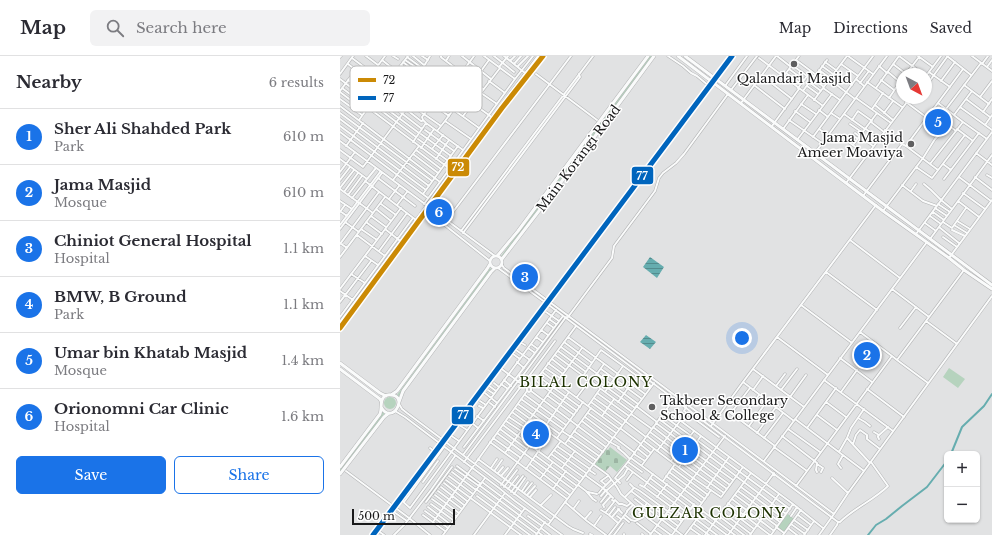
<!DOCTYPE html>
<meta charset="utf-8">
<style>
body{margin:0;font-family:"Libre Baskerville",serif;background:#f2f2f3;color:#2b2b33}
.controls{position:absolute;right:12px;bottom:12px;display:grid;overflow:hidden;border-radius:6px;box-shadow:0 1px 3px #0004}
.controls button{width:36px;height:36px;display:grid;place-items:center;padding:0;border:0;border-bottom:1px solid #e1e1e2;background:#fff;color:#2b2b33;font:20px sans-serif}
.compass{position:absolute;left:556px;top:12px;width:36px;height:36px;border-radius:50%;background:#fff;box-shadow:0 1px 3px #0004;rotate:139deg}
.scale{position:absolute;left:12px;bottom:10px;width:103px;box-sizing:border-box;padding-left:4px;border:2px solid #19191a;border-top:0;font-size:11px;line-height:14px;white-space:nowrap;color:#19191a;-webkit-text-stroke:3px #fff;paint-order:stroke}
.you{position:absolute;left:402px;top:282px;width:14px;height:14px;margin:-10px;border:3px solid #fff;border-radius:50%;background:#1a73e8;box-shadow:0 0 0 6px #1a73e833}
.badge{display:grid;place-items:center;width:26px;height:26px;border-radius:50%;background:#1a73e8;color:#fff;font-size:13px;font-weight:700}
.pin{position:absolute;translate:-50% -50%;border:2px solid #fff;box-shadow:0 1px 4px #0006}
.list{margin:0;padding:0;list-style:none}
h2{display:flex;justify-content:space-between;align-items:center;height:52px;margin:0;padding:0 16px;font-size:17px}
h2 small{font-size:13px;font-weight:400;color:#7c7c81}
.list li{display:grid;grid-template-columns:26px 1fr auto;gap:12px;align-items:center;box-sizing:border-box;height:56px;padding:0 16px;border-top:1px solid #e1e1e2}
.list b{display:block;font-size:15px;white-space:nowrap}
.list p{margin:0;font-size:13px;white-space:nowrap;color:#7c7c81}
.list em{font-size:13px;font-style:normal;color:#7c7c81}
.actions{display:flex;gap:8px;padding:12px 16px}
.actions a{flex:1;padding:9px 0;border:1px solid #1a73e8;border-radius:6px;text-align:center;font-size:14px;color:#1a73e8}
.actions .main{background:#1a73e8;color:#fff}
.icon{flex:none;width:22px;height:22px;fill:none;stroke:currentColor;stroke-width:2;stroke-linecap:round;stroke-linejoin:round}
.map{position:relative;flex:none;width:652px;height:479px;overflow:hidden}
header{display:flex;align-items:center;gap:24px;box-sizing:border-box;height:56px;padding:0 20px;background:#fff;border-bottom:1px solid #e1e1e2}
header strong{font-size:19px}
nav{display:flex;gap:22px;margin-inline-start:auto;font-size:14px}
.search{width:280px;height:36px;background:#f2f2f3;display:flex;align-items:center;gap:10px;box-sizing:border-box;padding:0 14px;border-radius:6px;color:#7c7c81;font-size:15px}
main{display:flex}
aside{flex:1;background:#fff}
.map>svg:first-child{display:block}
.green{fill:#b6d3be}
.cemetery{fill:url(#cemetery-stones)}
.water{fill:url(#water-rules)}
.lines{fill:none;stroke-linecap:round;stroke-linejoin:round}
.canal{stroke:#66adaf;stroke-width:2}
.minor-casing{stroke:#b3b4b5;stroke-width:3}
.major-casing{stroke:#b3b4b5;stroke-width:4}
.minor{stroke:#fafbfb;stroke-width:2}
.major{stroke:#fafbfb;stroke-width:3}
.bus-1-casing{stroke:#fff;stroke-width:8}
.bus-2-casing{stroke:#fff;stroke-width:8}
.bus-1{stroke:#cb8a05;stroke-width:5}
.bus-2{stroke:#0065bd;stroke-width:5}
.poi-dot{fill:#5f5f60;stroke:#fff;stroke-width:1.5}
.labels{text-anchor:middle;stroke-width:3;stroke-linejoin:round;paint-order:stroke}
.poi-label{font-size:13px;fill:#19191a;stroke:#fff}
.street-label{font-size:13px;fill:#19191a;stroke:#fff}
.neighbourhood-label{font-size:14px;letter-spacing:1px;fill:#1c3100;stroke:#fff}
.key{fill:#fff;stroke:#bababa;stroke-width:1}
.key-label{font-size:11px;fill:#19191a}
.line-badge{stroke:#fff;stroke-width:1.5}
.badge-label{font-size:11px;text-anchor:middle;font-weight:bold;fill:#fff}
</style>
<header>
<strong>Map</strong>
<div class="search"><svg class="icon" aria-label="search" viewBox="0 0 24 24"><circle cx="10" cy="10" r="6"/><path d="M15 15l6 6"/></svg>Search here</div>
<nav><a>Map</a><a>Directions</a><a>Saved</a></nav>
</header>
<main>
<aside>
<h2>Nearby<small>6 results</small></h2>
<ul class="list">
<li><span class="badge">1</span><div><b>Sher Ali Shahded Park</b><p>Park</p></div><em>610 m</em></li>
<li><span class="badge">2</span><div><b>Jama Masjid</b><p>Mosque</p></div><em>610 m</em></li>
<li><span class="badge">3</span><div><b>Chiniot General Hospital</b><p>Hospital</p></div><em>1.1 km</em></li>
<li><span class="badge">4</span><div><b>BMW, B Ground</b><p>Park</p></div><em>1.1 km</em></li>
<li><span class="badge">5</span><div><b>Umar bin Khatab Masjid</b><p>Mosque</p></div><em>1.4 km</em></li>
<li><span class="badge">6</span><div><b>Orionomni Car Clinic</b><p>Hospital</p></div><em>1.6 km</em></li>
</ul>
<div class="actions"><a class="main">Save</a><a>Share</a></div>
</aside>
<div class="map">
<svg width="652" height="479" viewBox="0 0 652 479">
<defs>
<pattern id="cemetery-stones" width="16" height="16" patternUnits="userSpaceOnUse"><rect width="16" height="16" fill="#b6d3be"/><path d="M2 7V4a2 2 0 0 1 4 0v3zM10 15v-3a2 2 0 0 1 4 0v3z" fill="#9cb5a3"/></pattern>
<pattern id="water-rules" width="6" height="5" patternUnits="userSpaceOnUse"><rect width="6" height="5" fill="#66adaf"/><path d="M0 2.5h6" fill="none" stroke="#538c8e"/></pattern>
</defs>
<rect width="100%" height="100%" fill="#e1e2e3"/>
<!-- green -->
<path class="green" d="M 309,0 L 313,0 L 163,201 L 161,200 Z
M 150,212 L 152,214 L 59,340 L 58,340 L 57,339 Z
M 609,312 L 625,323 L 618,332 L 603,321 Z
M44 347a6 6 0 1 1 12 0a6 6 0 1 1-12 0Z
M 43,355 L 45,357 L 0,417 L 0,413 Z
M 346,385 L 353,391 L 345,402 L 337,396 Z
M 448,458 L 454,463 L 444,476 L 437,471 Z"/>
<!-- cemetery -->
<path class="cemetery" d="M 270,391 L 287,404 L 277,416 L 270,410 L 264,417 L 254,409 L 266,393 L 268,394 Z"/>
<!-- water -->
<path class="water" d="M 310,201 L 324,211 L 317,222 L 303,211 Z
M 306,279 L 316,286 L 310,293 L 300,286 Z"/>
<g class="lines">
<!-- canal -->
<path class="canal" d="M 611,398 L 622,371 L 644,350 L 652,338
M 528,479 L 536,469 L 546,463 L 562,450 L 587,431 L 607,405"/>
<!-- minor casing -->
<g class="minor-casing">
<path id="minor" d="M 26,0 L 38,9
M 53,0 L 58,3
M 73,0 L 84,9
M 82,0 L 88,4
M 101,0 L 101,1 L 102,2 L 143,33
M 122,0 L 151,23
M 144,0 L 175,23
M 154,0 L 174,16
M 164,0 L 185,17
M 328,0 L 343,10 L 351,17 L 357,20 L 369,30
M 437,0 L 451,11
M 508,0 L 533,18
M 578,0 L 593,11
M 607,0 L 631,19
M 632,0 L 652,15
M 0,1 L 1,0
M 67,1 L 82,12
M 12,2 L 32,17
M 419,2 L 483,50
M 42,4 L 71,27
M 65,4 L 77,12
M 456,4 L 487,27
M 106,5 L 109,0
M 170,5 L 175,0
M 63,6 L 78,18
M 485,6 L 496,14
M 8,8 L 81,65 L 82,65
M 174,8 L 181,0
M 501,8 L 518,20
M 553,8 L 566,18
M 642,8 L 648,0
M 61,9 L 75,21
M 452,9 L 467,20
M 84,10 L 135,44
M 178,10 L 188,0
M 482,10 L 493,18
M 539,10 L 547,17
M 159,11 L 168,0
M 647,11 L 652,4
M 58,12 L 66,18
M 35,13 L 66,36
M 449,13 L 464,24
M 182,14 L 193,0
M 479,14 L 490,22
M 141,15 L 149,4
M 495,16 L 512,29
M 548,16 L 560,26
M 589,16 L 610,31
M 446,17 L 461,28
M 478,17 L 488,25
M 0,18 L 13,0
M 196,18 L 257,64
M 566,18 L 579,1
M 12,19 L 82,73
M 421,19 L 452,43
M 476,19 L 487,4
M 586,20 L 601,0
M 443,21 L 459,0
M 472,22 L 484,31
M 0,23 L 76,81
M 28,23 L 45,0
M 175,23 L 182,14
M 489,23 L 515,43
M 516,23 L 524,30
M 8,24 L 79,77
M 541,24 L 554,34
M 149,25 L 165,37
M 601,25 L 615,6
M 108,26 L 82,61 L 83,64 L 86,67 L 123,94
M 469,26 L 481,35
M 527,26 L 562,51
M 520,27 L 529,15
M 113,29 L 134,0
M 414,29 L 445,53
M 624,29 L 649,48
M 72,30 L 80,39 L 109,60
M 385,30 L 407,0
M 467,30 L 478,38
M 586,30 L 607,1
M 2,32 L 110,113
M 73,32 L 89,13
M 458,32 L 471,15
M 483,32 L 500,44
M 536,32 L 559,0 L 583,18
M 42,34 L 68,0
M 391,34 L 417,0
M 0,35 L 16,14
M 463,35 L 475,18
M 0,36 L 25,55
M 141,37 L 157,48
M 560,38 L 562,39
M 640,41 L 652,25
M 516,42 L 551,67
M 549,42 L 562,23
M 0,43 L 22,59
M 626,43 L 650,61
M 474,44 L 507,0
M 566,46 L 586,61
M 58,47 L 72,30 L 71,27 L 84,10 L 90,0
M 68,47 L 101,70
M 132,47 L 153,62
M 401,47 L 436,0
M 598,47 L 623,66 L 647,83
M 461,48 L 476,58
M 535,49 L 553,64
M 0,50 L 100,126
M 620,51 L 652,74
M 532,53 L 543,37
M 606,53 L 641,7
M 479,54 L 488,61
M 455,55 L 470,66
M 591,56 L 616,75
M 643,56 L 652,43
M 0,57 L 92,125
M 491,57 L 500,63
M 544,57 L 553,45
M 504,58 L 525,73
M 614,59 L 632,35
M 123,60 L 160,12
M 0,63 L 89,130
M 19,64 L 41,33
M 449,64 L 482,87
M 512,64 L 518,55 L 532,65
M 105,65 L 113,54 L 114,54 L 139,72
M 531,66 L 544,76
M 510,68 L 523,77
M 645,69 L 652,59
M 0,70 L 86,134
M 432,70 L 459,33
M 443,73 L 468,39
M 479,73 L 488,79
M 526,73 L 539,83
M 617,73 L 633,85
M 85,74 L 114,95
M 545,74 L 562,88
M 97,75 L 105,65 L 131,83
M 0,76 L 88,142
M 515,77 L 533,90
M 81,78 L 111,100
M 512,79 L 518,83
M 473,81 L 533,0
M 78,83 L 107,104
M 457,84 L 492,38
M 0,85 L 155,200
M 507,85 L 517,92
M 73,86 L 86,67
M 513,89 L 537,57
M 6,90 L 23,67
M 566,90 L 598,114
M 81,92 L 94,73
M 92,93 L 103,79
M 0,94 L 23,111 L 66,53
M 76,94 L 101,113
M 636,97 L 652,109
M 73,98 L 98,117
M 472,101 L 547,0
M 0,103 L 27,123 L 12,142
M 96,103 L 109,84
M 590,108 L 623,66
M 603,108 L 611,114
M 576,111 L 592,122 L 625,79
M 0,116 L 15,96
M 647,119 L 652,122
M 619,121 L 651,145
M 635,121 L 652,134
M 38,122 L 75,150
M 27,123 L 36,112
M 604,123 L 639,77
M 0,124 L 10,111
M 53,124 L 79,90
M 25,125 L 76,164
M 506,127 L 570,42
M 584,128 L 591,134 L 601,144 L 612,153
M 562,129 L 583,145 L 597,150
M 0,132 L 14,114
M 0,133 L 33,157
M 571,135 L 576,128
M 4,136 L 18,117
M 623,137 L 645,153
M 83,138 L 118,90
M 8,139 L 22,120
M 523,140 L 562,88 L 566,90 L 623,13
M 49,143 L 59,130
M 0,145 L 12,153
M 618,145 L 639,161
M 41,148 L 56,159
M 84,148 L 175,23
M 598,148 L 610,156
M 57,149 L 67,136
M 595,152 L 607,160
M 36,153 L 51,165
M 0,155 L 7,160
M 87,155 L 150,205
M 543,155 L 583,102 L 595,83 L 608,69
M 0,156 L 5,149
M 593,156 L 604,164
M 31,160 L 46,171
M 590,160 L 601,168
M 106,165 L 231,0
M 617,165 L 630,173
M 5,166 L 19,176
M 26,166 L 42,178
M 603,166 L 612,172 L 626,152
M 585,167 L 596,175
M 0,169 L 40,116
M 614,169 L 627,177
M 599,171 L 619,187
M 0,173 L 42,117
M 21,173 L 37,184
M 45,173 L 59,184
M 612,174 L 625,180
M 121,175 L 253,0
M 123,177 L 240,21 L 239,18
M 576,178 L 652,76
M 17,179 L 45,200
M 603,181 L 617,191
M 590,183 L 652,99
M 510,184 L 560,222
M 0,187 L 7,192
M 0,188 L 39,136
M 39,195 L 67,157
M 25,200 L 38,209
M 0,201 L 45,141
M 609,202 L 652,144
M 162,209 L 164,212 L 494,458
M 158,212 L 206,247 L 498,466 L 500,466 C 514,452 534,444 548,430 L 531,406
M 486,216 L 537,254
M 11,218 L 25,227
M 0,233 L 61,152
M 552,233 L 589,261
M 0,235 L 13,244
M 0,246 L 31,205
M 461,249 L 512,287
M 206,256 L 219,265
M 0,261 L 73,162
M 228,261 L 272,202 L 274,190 L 315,135 L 319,122 L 323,117 L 336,107 L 344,98 L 388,38
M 209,263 L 216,268
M 586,265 L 617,288
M 0,266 L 198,0
M 207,267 L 214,272
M 0,272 L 162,52 L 203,0
M 560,272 L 576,251
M 201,274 L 208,279
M 520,276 L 552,300
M 196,281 L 203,286
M 228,281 L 305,338
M 437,281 L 488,319
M 178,285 L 185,289
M 224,286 L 252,307
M 191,288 L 198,293
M 221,291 L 298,348
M 188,292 L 195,297
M 176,294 L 190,304
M 218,295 L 246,316
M 173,298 L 180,303
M 215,299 L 292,356
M 500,302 L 532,326
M 212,303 L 226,314
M 557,304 L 588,327
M 177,306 L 184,312
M 208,307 L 223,318
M 159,311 L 187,332
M 205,312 L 220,322
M 261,313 L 302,343
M 413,313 L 464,351
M 202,316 L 279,373
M 189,320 L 215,285
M 243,320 L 261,294 L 311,330
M 199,321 L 240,351
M 254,322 L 295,352
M 164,324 L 171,330
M 484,324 L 553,375
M 196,325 L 237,355
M 178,326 L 226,261
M 251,326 L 264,308
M 403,326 L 454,365
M 154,327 L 159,331
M 161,328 L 168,333
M 148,329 L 156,335
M 436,330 L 445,318
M 191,331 L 236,270
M 527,333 L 564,361
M 148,334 L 154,338
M 413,334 L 423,320
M 441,334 L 457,313
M 191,335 L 191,332 L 189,331 L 187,332 L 187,335 L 189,336 L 191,335 L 266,391
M 265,336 L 283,310
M 501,336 L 517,314
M 145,337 L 156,346
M 257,337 L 289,360
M 185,339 L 226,369
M 208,340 L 234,359
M 237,341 L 249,325
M 450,341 L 466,319
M 254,342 L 286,365
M 181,343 L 223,373
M 140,345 L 146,349
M 251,346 L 282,369
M 278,346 L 291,328
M 486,346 L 506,361
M 150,347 L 155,351
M 59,348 L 62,353 L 67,357 L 211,465
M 178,348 L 220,378
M 139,350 L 143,352
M 248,350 L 260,333
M 296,350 L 317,366
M 346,351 L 344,355 L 379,381
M 175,352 L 268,419 L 277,431 L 281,438 L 309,463 L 331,479
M 326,354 L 453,448 L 483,472
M 55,355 L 65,361 L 159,432 L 175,445 L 222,479
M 388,355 L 435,390
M 172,356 L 187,367
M 248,357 L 276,377
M 391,357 L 410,332
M 291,358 L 312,373
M 322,359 L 350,379
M 477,359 L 497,374
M 137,360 L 144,365
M 262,360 L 274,343
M 169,361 L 184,371
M 245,361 L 273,382
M 518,362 L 525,366 L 530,370
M 319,363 L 347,384
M 455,363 L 524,415
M 400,364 L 419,339
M 166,365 L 181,375
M 242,365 L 269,386
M 285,365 L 306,381
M 132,367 L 138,372
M 316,367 L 344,388
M 119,369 L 127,374
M 163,369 L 240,426
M 371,370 L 403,326 L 536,149
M 409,370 L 427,345
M 313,371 L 340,392
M 204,372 L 229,336
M 280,372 L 301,388
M 467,372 L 496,332
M 160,373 L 187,393
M 448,373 L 480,396
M 222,375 L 231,381
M 234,375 L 263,396
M 310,376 L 337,396
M 534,376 L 539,379
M 157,377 L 234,434
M 417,377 L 436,351
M 110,379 L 119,385
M 231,380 L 259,400
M 307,380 L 334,401
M 442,380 L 477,407 L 476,414 L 477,416
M 274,381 L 295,397
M 153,382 L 181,402
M 217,382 L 243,346
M 424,382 L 443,357
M 507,382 L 530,407
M 539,383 L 538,381 L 538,380 L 548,371
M 228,384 L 256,404
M 304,385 L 353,422 L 381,441 L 403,411
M 358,385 L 450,453
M 150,386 L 227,443
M 270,386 L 279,391 L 278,392 L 284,397 L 290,403
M 225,388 L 251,352
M 513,388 L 516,379 L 520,374 L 527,379 L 527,383 L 540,393
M 301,389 L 311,397
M 355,389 L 446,458
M 217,390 L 250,413
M 124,391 L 223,260
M 434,391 L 467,415
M 90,392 L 95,396
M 298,393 L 308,401
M 214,394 L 246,417
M 351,394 L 393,424
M 317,395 L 340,365
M 499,396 L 507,382 L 511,372 L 524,353
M 165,397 L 242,292
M 337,397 L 345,403
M 211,398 L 243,421
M 294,398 L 305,405
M 348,398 L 390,429
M 123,399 L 178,325
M 196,400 L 237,430
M 208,402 L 221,385
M 291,402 L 395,479
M 345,402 L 387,433
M 138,403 L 228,470 L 233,473 L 243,477
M 331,405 L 354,375
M 424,405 L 587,186
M 124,406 L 182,329
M 288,406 L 302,416
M 342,407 L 384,437
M 190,408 L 230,439
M 477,408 L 483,412 L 481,416
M 302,409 L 314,393
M 117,410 L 141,428
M 285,410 L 377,479
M 339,411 L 361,380
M 132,412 L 187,335
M 151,412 L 157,403
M 222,412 L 235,395
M 332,412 L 368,439
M 501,412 L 498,408 L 503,399
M 115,413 L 139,430
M 186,413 L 211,377
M 155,414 L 162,404
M 249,414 L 255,418
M 6,415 L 69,462 L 90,479
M 112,416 L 136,434
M 329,416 L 365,443
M 158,417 L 163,411
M 245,419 L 263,432 L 273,442
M 109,420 L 133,438
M 161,420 L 168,412
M 326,420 L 362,447
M 310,422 L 351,453
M 492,422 L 508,437
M 200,423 L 213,406
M 106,424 L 181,479
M 287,424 L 293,416
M 323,425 L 335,408
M 83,426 L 98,405
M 142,426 L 182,456
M 104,427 L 127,445
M 280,427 L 275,422 L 287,407 L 334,343
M 290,428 L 293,431 L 300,435 L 341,465
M 139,429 L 199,474
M 161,429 L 190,389
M 238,429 L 246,435 L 253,443 L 256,445
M 266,429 L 261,425 L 268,420
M 300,429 L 304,431 L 345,461
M 456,430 L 552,300 L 557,304 L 624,214
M 101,431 L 124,449
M 164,431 L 177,414
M 304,431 L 313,418
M 401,431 L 443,462
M 367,432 L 389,401
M 136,433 L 197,478
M 168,433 L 178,420
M 213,433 L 226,415
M 98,435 L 122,453
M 182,435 L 188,426
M 266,435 L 284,419 L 288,412
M 291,435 L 338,470
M 398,435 L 440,466
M 171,436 L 183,420
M 248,436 L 257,438
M 184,437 L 192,427
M 259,437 L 263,432 L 271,424
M 174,438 L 185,422
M 95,439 L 119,457
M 187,439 L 195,430
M 395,439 L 437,470
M 137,440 L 190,479
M 261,440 L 266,434
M 190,441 L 196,434
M 285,441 L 294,432
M 317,441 L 327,428
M 60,443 L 70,452 L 216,254
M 92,443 L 116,460
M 295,443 L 342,479
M 392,443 L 434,475
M 272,444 L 274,445 L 275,444 L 279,448 L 282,448 L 287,450 L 291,447
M 64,446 L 104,391
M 86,446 L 112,411
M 225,446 L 247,465 L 266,479
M 261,446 L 268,437
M 388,447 L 430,479
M 91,448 L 113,464
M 201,449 L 211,439
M 88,451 L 110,468
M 264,451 L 263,449 L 271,440
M 359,451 L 371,434
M 385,451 L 414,473
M 234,452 L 239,445
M 278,453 L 282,457
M 51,454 L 67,465
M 261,454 L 269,459 L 278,467
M 85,455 L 108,472
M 266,456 L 274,446
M 301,456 L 307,447
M 382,456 L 411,478
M 292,458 L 301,462
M 83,459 L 105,475
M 269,459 L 275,451
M 285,459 L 291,464 L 295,465 L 302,462 L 304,459
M 360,459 L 387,479
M 458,459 L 471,469
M 188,460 L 202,470
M 277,460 L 281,463
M 379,460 L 404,479
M 451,460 L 457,451
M 272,461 L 279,453
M 283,461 L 289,466
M 245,463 L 251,456
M 454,464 L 468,474
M 93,466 L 132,412
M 297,467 L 311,478
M 354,468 L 369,479
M 451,468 L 465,478
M 208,469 L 314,327
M 254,470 L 261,460
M 436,471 L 444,477
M 201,472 L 210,479
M 350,472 L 360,479
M 448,472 L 457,479
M 37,474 L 44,479
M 314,474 L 321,479
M 198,476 L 202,479
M 250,478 L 252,479
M 302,478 L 303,479
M 33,479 L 392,0
M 54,479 L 65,468 L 91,434 L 115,400
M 103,479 L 145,422
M 134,479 L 165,437
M 165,479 L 185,452
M 196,479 L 205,466
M 269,479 L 287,456 L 287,455 L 293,449
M 274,479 L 283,467
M 284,479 L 284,478
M 310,479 L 385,380
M 332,479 L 354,448
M 345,479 L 363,455
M 365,479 L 411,417
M 388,479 L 434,417
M 410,479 L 439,438
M 431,479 L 453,448
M 443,479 L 461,454
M 464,479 L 474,465
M 479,479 L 494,458 L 508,437 L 652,240
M 490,479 L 497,469 L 498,466"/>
</g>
<!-- major casing -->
<g class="major-casing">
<path id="major" d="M 338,0 L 543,155 L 609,202 L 624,214 L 652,233
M 345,0 L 652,229
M 158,199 L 178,175 L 308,0
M150 206a6 6 0 1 1 12 0a6 6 0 1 1-12 0Z
M 162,203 L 222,125 L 314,0
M 0,307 L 40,337 L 46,340
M 0,313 L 40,343 L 41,345
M 51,339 L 57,335 L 60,331 L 147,213 L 150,208
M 59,346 L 63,335 L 151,216 L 155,212
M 0,411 L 40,358 C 42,353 40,347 43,342 C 44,340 48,338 51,339 C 69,340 52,370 41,351
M 0,418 L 44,361 L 49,357"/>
</g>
<!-- minor -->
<use href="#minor" class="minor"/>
<!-- major -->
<use href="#major" class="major"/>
<!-- bus-1 casing -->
<g class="bus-1-casing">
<path id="bus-1" d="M 0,272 L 162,52 L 203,0"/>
</g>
<!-- bus-2 casing -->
<g class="bus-2-casing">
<path id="bus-2" d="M 33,479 L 392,0"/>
</g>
<!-- bus-1 -->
<use href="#bus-1" class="bus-1"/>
<!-- bus-2 -->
<use href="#bus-2" class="bus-2"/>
</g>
<!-- markers -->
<g class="poi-dot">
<circle cx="454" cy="8" r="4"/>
<circle cx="571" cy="88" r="4"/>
<circle cx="312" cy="351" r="4"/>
</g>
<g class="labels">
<!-- poi labels -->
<g class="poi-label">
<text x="454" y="27">Qalandari Masjid</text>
<text x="563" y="86" text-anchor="end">Jama Masjid<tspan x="563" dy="15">Ameer Moaviya</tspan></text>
<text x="320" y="349" text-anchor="start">Takbeer Secondary<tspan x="320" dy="15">School &amp; College</tspan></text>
</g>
<!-- street labels -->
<g class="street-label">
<text transform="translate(238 102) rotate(-53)" y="5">Main Korangi Road</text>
</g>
<!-- neighbourhood labels -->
<g class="neighbourhood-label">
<text x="246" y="331">BILAL COLONY</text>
<text x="369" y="462">GULZAR COLONY</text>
</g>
</g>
<!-- legend -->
<rect x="10" y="10" width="132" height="46" rx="6" class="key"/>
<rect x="18" y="22" width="18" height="4" fill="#cb8a05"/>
<rect x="18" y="40" width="18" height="4" fill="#0065bd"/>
<g class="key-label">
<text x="43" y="28">72</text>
<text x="43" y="46">77</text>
</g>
<g class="line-badge">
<rect x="107" y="102" width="23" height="19" rx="4" fill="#cb8a05"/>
<rect x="291" y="110" width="23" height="19" rx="4" fill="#0065bd"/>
<rect x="111" y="350" width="23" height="19" rx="4" fill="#0065bd"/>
</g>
<g class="badge-label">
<text x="118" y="115">72</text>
<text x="302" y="124">77</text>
<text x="123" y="363">77</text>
</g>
</svg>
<div class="controls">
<button>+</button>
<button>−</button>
</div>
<svg class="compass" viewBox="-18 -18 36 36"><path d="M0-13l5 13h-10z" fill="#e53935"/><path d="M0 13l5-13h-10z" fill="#7c7c81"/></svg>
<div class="scale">500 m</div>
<div class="you"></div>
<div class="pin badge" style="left:345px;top:394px">1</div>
<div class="pin badge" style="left:527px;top:299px">2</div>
<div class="pin badge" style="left:185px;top:221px">3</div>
<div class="pin badge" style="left:196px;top:378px">4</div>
<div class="pin badge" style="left:598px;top:66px">5</div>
<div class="pin badge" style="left:99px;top:156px">6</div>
</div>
</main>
